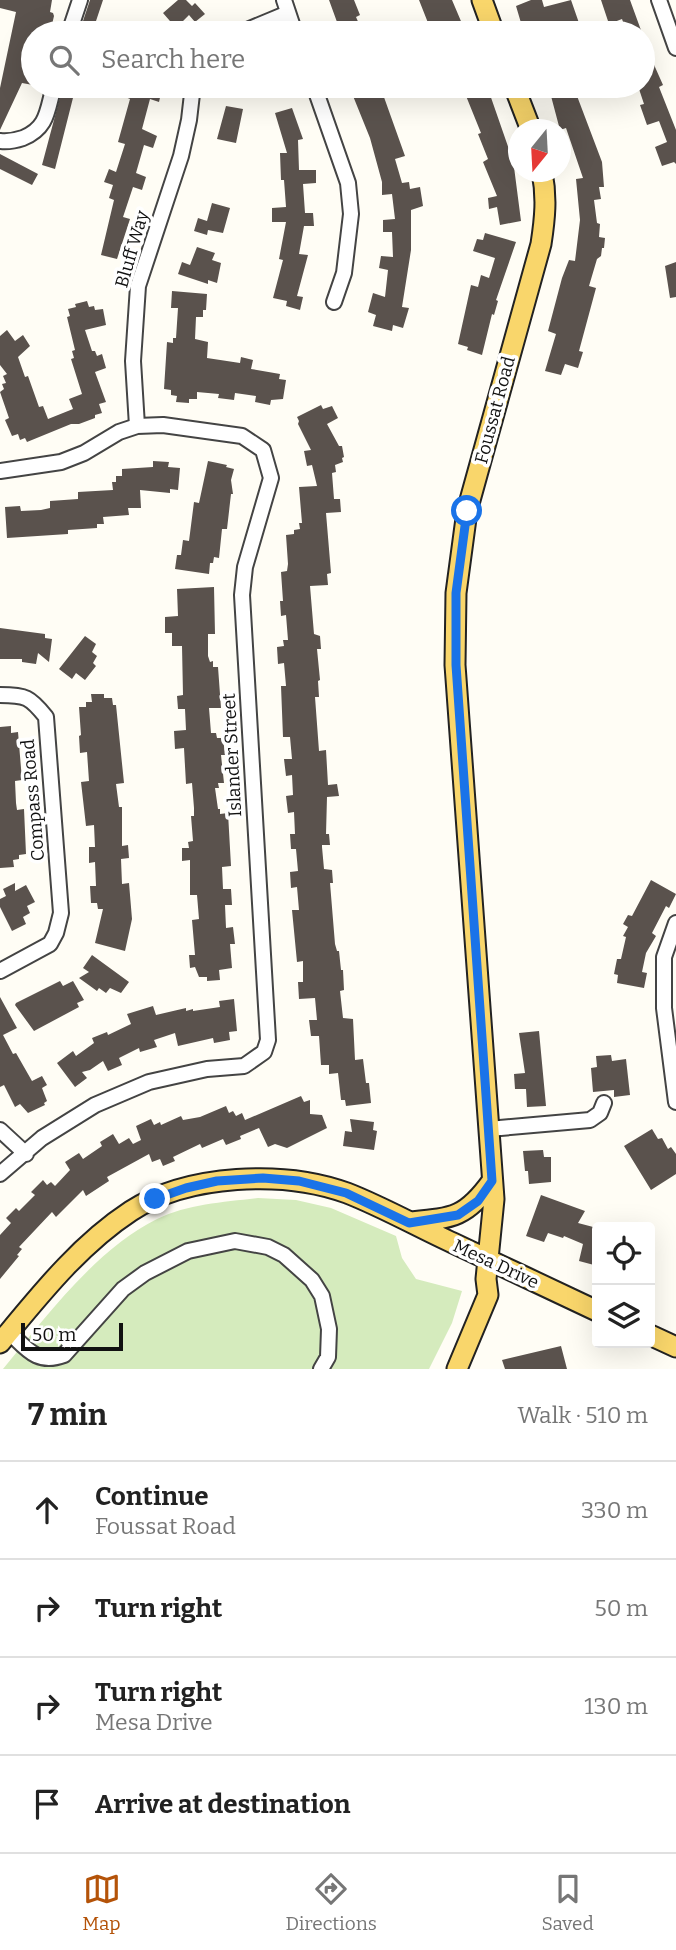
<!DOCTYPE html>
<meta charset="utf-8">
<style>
body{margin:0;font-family:Bitter,serif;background:#f6f6f6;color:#222}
.controls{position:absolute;right:21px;bottom:21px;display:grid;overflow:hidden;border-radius:7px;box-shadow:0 7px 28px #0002}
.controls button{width:63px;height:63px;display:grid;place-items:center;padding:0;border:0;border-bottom:2px solid #e0e0e0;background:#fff;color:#222;font:35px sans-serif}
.compass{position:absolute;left:508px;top:119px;width:63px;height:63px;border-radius:50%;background:#fff;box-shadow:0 7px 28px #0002;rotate:198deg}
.scale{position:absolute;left:21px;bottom:18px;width:102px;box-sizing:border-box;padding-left:7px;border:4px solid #111;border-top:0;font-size:19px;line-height:24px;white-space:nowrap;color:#111;-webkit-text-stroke:5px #fff;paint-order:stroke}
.stop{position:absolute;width:21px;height:21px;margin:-16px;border:5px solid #1a73e8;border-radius:50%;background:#fff}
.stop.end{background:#1a73e8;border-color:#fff;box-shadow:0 2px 7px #0008}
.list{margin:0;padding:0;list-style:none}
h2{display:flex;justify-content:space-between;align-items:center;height:91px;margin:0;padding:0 28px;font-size:30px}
h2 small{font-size:23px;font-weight:400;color:#767676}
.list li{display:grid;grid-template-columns:46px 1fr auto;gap:21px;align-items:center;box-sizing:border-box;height:98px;padding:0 28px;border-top:2px solid #e0e0e0}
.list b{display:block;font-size:26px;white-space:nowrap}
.list p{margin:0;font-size:23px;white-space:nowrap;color:#767676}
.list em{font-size:23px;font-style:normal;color:#767676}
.icon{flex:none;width:38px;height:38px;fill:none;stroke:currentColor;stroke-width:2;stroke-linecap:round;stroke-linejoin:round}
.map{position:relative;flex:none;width:676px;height:1369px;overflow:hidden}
.search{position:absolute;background:#fff;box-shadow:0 7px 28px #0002;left:21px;right:21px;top:21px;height:77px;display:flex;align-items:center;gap:18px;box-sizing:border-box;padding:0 24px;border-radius:38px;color:#767676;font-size:26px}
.sheet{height:483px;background:#fff}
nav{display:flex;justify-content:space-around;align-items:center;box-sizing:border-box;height:98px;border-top:2px solid #e0e0e0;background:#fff;font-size:19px;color:#767676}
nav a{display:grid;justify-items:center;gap:4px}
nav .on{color:#b45309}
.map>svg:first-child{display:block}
.green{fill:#d5ebbd}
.building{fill:#5a524d}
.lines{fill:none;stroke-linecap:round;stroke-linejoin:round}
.minor-casing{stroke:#444;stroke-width:18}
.major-casing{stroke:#222;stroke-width:23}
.minor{stroke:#fff;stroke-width:14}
.major{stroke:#f9d66b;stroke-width:19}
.route{stroke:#1a73e8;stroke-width:9}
.labels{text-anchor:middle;stroke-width:7;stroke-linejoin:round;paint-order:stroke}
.street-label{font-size:18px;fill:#111;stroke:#fff}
</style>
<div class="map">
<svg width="676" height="1369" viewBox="0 0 676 1369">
<rect width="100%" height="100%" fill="#fffdf5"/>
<!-- green -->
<path class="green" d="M 258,1198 L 296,1200 L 331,1208 L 396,1236 L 402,1258 L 416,1279 L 462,1291 L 452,1323 L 429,1369 L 3,1369 C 45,1318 96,1249 157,1219 C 188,1204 224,1202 258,1198 Z"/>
<!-- building -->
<path class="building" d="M 0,0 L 52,0 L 50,12 L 53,13 L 54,16 L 50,33 L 33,33 L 33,85 L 22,83 L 0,130 L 0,88 L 16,12 L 0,8 Z
M 90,0 L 103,0 L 92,33 L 79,33 Z
M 178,0 L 186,0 L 192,6 L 195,3 L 205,14 L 195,22 L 189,15 L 176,28 L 163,13 Z
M 329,0 L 354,0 L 360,15 L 356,17 L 363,33 L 341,33 Z
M 419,0 L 452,0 L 466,33 L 432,33 Z
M 531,0 L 542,0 L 544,7 L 571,0 L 579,23 L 559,30 L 557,25 L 535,33 L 524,33 L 516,6 Z
M 601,0 L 630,0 L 642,33 L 627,33 L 622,19 L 609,24 Z
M 643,40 L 663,85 L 659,87 L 676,130 L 676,164 L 674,162 L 662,166 L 655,147 L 667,142 L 659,121 L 647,125 L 640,105 L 644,104 L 639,89 L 643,87 Z
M 63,86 L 76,86 L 55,169 L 42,165 Z
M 126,86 L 151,86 L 162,89 L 159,102 L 150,99 L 142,129 L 157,136 L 153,148 L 144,145 L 136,173 L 146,177 L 142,190 L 133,187 L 123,217 L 130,219 L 117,259 L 101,255 L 114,200 L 109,198 L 113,185 L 104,182 L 109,169 L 116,172 L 125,144 L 118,142 L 130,99 L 123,96 Z
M 349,86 L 380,86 L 405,156 L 395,159 L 402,183 L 409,182 L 410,189 L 420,187 L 423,206 L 411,210 L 411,250 L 402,307 L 409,308 L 403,328 L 393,325 L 392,331 L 373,326 L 376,315 L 368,312 L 373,293 L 385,297 L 388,270 L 379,268 L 381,256 L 393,257 L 392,232 L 383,232 L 383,220 L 395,219 L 392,194 L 382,195 L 382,182 L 370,138 Z
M 462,86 L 487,86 L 511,155 L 509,155 L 514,167 L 521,221 L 500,225 L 497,207 L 489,209 L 488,198 L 497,196 L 483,162 L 488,159 L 478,134 L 481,133 Z
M 574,88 L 602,162 L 604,187 L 599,187 L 601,199 L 594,200 L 597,223 L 600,224 L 599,237 L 605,238 L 604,248 L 602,248 L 601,256 L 597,259 L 589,286 L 596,288 L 579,351 L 583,352 L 578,368 L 565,364 L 561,375 L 545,371 L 556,334 L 548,331 L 562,278 L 569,260 L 575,261 L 580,220 L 576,179 L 583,178 L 566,128 L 560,130 L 551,96 Z
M 226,106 L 243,109 L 236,143 L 217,139 Z
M 292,108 L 303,139 L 298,140 L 299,170 L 316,170 L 316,183 L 303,184 L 305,213 L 313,213 L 314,226 L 304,226 L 299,254 L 308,255 L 297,296 L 303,297 L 300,310 L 286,306 L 287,301 L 273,298 L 283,260 L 279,259 L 286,222 L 272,222 L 272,208 L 286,207 L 284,180 L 281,180 L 280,153 L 287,153 L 275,113 Z
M 0,154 L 38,174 L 32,185 L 0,169 Z
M 212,203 L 230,208 L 223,233 L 208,230 L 207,235 L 194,231 L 198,218 L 207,221 Z
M 485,233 L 516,242 L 496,300 L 498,301 L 494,315 L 492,314 L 482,355 L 467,350 L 468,347 L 458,344 L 471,285 L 478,287 L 481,275 L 489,278 L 495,258 L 473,251 L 477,239 L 483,240 Z
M 197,247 L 215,253 L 212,260 L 221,263 L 217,283 L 208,280 L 208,284 L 178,274 L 182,262 L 190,265 Z
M 676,262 L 676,297 L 670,298 L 665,266 Z
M 172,291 L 207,294 L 206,310 L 203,310 L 203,317 L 196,317 L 195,339 L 208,342 L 207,358 L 240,363 L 241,357 L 253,360 L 251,369 L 280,374 L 279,379 L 286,380 L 283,399 L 271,400 L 270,405 L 255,402 L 256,396 L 235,393 L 234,400 L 218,398 L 219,394 L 197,392 L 197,399 L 189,399 L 189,403 L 176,402 L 177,396 L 171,395 L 171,390 L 164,389 L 167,342 L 173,343 L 173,338 L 176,338 L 178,308 L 171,308 Z
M 87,301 L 89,307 L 94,306 L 95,310 L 103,309 L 106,325 L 85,330 L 92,351 L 95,351 L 97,356 L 102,354 L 106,368 L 95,372 L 106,402 L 99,404 L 102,413 L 95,415 L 95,418 L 79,424 L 71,424 L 27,442 L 25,438 L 20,440 L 18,434 L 12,436 L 5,420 L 9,418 L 0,392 L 4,389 L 2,384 L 6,383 L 3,376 L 7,374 L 0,365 L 0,336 L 7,330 L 15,341 L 23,335 L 30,346 L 18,357 L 25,377 L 28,376 L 39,407 L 43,406 L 48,419 L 73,409 L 69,399 L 82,394 L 71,359 L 74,358 L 72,351 L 75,350 L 67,317 L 70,316 L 68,309 L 76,307 L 75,304 Z
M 321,405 L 323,409 L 332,406 L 338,418 L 327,424 L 339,446 L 342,446 L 344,457 L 342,458 L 343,462 L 335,465 L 336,472 L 332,473 L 334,499 L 340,499 L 341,512 L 326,513 L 331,573 L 327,574 L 328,585 L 310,586 L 314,634 L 320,636 L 321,649 L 317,649 L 320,680 L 318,681 L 319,697 L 315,697 L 319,751 L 326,750 L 328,785 L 337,784 L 339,796 L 327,797 L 326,834 L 329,834 L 330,845 L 322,845 L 322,847 L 324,869 L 332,870 L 333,883 L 330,883 L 335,944 L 337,951 L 339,951 L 341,970 L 343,970 L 344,990 L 340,991 L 343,1018 L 353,1019 L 355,1060 L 363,1059 L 366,1083 L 369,1083 L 371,1103 L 346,1106 L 345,1100 L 341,1100 L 338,1073 L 329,1074 L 329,1065 L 321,1065 L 319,1036 L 311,1036 L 309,1020 L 317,1020 L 315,998 L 299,999 L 298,982 L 303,982 L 303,961 L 297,962 L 292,910 L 299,910 L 297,887 L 291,888 L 290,872 L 298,871 L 296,849 L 291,849 L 290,834 L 295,834 L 294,812 L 288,813 L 286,796 L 293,795 L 292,775 L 286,776 L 284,759 L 292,759 L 290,737 L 283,737 L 281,686 L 286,686 L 284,663 L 278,664 L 277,647 L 284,646 L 283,640 L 288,640 L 286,615 L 281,616 L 280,601 L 283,601 L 281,572 L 287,571 L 288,564 L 286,535 L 294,534 L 294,530 L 300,529 L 299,523 L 302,523 L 299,487 L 317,486 L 312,465 L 307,466 L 304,451 L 311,450 L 298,424 L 299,421 L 297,417 Z
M 153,461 L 169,462 L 168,467 L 180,468 L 178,490 L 170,489 L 170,493 L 140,490 L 141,508 L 128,508 L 129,515 L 103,517 L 104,524 L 97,524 L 97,528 L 68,530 L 68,534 L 7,538 L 5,507 L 20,506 L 21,511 L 41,510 L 50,508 L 50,501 L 78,499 L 78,492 L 113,490 L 112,482 L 116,482 L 116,476 L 122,476 L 122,469 L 153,467 Z
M 208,461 L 227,465 L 226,467 L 234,469 L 231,480 L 233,494 L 231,494 L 227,529 L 222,529 L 219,558 L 214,557 L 213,563 L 210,563 L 209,574 L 175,569 L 177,555 L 181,555 L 183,540 L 189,541 L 194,502 L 199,503 Z
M 214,587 L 215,634 L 208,634 L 208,656 L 210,662 L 213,661 L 213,667 L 218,667 L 221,708 L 209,708 L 211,733 L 216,733 L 217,738 L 223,738 L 225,755 L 221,755 L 224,783 L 218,783 L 219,788 L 215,788 L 218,809 L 220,809 L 220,814 L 228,813 L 231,866 L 222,867 L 223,889 L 231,889 L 232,905 L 225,905 L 226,928 L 233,927 L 235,944 L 230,944 L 232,968 L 219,970 L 220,980 L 207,981 L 207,977 L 199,977 L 195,967 L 190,968 L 189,955 L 195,955 L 192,920 L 199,919 L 197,895 L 190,895 L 190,860 L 182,861 L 182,848 L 189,848 L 188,842 L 193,841 L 191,816 L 194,816 L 194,808 L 192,783 L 186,784 L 184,748 L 175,749 L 174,731 L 186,730 L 185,709 L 178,709 L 177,696 L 183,695 L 182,646 L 172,646 L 172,633 L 165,633 L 165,617 L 178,616 L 177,589 Z
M 0,628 L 45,634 L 45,638 L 52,639 L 49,662 L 38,653 L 36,664 L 22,662 L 22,659 L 0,659 Z
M 85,636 L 96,644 L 92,652 L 97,656 L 93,663 L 96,666 L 85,680 L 76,673 L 72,679 L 59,669 Z
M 91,694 L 104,694 L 104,698 L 112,698 L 113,705 L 116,705 L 124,783 L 116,784 L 119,807 L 122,807 L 122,846 L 128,845 L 129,858 L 121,859 L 122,884 L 129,883 L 132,919 L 125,951 L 95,943 L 103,909 L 98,909 L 97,903 L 91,903 L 90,886 L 96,886 L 95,862 L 89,863 L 89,847 L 95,847 L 94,825 L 86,826 L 81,782 L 89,781 L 87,752 L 80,753 L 79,736 L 81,735 L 79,707 L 86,707 L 86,702 L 92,702 Z
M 11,726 L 11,733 L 18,732 L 22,780 L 15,781 L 16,803 L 17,810 L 24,809 L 26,854 L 19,855 L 19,859 L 13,860 L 14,867 L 0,868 L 0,727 Z
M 651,880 L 676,894 L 669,908 L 666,906 L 652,933 L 656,936 L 646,953 L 642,972 L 647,973 L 644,988 L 617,983 L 618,975 L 614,974 L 617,959 L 621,959 L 626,937 L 623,936 L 628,927 L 623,924 L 628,915 L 632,916 Z
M 15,883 L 15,891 L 26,885 L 35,902 L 27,906 L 30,913 L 23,917 L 26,924 L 12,931 L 0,907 L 0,899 L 6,896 L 3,889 Z
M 92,955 L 129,982 L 121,993 L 110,988 L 106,993 L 99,988 L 97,991 L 79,978 L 89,972 L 83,968 Z
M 60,981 L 63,986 L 73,981 L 84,1000 L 77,1003 L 79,1007 L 34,1031 L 15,1005 L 16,1003 Z
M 0,997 L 17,1028 L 3,1035 L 13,1054 L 16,1053 L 32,1081 L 42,1076 L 47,1085 L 42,1088 L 47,1101 L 44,1103 L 45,1105 L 28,1113 L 20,1104 L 15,1107 L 4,1085 L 0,1087 Z
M 234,999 L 237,1031 L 229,1032 L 230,1040 L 214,1043 L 213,1038 L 178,1046 L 175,1033 L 154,1040 L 157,1047 L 140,1052 L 139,1048 L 119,1058 L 122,1065 L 108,1071 L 103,1061 L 90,1070 L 82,1072 L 87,1078 L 75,1087 L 57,1063 L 73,1051 L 76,1056 L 94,1043 L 92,1038 L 107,1032 L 108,1035 L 131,1024 L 127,1014 L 153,1006 L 156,1015 L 186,1008 L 186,1011 L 193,1009 L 193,1011 L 220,1007 L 219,1001 Z
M 539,1031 L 546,1106 L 527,1107 L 526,1089 L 515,1089 L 514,1074 L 525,1073 L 519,1033 Z
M 611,1055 L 612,1061 L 626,1059 L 630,1095 L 614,1097 L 614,1090 L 593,1092 L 591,1068 L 597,1067 L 596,1056 Z
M 301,1096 L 304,1102 L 310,1100 L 310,1114 L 322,1115 L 327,1128 L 287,1148 L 275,1144 L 268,1147 L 259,1128 L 240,1136 L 241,1139 L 226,1145 L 223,1139 L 202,1148 L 200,1144 L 173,1157 L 175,1161 L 163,1166 L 160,1159 L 152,1162 L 149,1154 L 107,1177 L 109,1181 L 86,1196 L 83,1190 L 56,1217 L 52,1212 L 19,1247 L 22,1249 L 17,1255 L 19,1256 L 0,1279 L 0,1235 L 11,1223 L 6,1218 L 16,1208 L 19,1211 L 35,1195 L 31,1192 L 43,1180 L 47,1185 L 51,1182 L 55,1186 L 70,1170 L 65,1162 L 79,1153 L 83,1159 L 102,1146 L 100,1142 L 113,1134 L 119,1144 L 129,1138 L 133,1144 L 141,1140 L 136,1126 L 151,1119 L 154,1125 L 160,1122 L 161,1125 L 181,1116 L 183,1120 L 200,1117 L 226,1106 L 229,1113 L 233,1111 L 236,1116 L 242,1113 L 245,1120 Z
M 350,1119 L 374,1122 L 373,1130 L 377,1131 L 374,1150 L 343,1146 L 345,1131 L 352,1132 Z
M 652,1129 L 658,1139 L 662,1138 L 668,1149 L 671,1147 L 676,1154 L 676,1174 L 651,1190 L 624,1146 Z
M 543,1150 L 544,1157 L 551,1157 L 551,1182 L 529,1184 L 528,1171 L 525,1171 L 523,1151 Z
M 541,1195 L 585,1211 L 578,1223 L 597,1228 L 597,1259 L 594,1265 L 579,1261 L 583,1244 L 564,1236 L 563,1238 L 548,1233 L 544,1242 L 526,1236 Z
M 561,1346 L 567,1369 L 505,1369 L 502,1360 Z"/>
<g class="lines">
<!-- minor casing -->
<g class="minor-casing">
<path id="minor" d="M 284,0 L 295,33
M 659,0 L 676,48
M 69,33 L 80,0
M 240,33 L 288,13
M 314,86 L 348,183 L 351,214 L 344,273 L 334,302
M 0,141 C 9,142 14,141 23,138 C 48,128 47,110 54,86
M 137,426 L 133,361 L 138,286 L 181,156 L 189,120 L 192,94 L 195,86
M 0,471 L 61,462 L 84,453 L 119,432 L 137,426 L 163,425 L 242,436 L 263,450 L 271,478 L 245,567 L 242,595 L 268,1040 L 264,1052 L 244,1066 L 207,1069 L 149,1082 L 95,1105 L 42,1138 L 0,1174
M 0,695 C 26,695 30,697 46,717 L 61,913 L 56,933 L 50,944 L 0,971
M 676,923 L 664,957 L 664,1008 L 676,1102
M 489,1129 L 590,1120 L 600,1113 L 604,1103
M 0,1130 L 26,1154
M 9,1332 C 27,1349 37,1365 64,1355 L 123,1289 L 145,1273 L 188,1251 L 235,1241 L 268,1247 L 284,1255 L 312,1280 L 322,1296 L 329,1329 L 328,1357 L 321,1369"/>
</g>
<!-- major casing -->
<g class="major-casing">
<path id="major" d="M 482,0 L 494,33
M 514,86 L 531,130
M 411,1222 C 454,1218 466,1217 492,1181
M 650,1335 L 676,1347
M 0,1343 C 39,1296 79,1245 131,1211 C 188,1174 284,1170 347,1193 C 383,1207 418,1227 453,1243 C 501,1266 549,1288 597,1311
M 457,1369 L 488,1295 L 486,1279 L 494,1199 L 455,665 L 456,593 L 467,511 L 541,244 C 545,218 547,197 542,172"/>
</g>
<!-- minor -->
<use href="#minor" class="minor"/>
<!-- major -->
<use href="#major" class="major"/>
</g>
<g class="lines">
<!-- route -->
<path class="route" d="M 155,1199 L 186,1188 L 217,1181 L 263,1178 L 299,1181 L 346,1193 L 409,1223 L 458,1215 L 478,1201 L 492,1181 L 456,665 L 456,593 L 467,511"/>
</g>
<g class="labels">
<!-- street labels -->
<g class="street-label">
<text transform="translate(132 249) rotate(-74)" y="6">Bluff Way</text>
<text transform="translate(495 410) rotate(-75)" y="6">Foussat Road</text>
<text transform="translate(232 755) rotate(-93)" y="6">Islander Street</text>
<text transform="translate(33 800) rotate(-95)" y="6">Compass Road</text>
<text transform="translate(496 1264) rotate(25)" y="6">Mesa Drive</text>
</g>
</g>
</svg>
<div class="controls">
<button><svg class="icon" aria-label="locate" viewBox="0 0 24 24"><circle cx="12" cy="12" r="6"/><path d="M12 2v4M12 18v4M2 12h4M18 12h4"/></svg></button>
<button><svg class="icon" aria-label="layers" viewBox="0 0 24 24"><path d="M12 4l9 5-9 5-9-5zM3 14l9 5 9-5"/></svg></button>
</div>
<svg class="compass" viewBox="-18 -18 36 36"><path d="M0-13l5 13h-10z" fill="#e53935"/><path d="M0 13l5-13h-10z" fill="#767676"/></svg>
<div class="scale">50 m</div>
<div class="stop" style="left:467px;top:511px"></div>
<div class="stop end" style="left:155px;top:1199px"></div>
<div class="search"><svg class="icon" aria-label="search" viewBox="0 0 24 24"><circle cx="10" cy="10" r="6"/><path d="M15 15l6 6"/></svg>Search here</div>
</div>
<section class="sheet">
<h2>7 min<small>Walk · 510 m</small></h2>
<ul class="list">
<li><svg class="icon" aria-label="ahead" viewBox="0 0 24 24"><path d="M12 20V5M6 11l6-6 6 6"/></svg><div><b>Continue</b><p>Foussat Road</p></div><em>330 m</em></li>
<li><svg class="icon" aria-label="right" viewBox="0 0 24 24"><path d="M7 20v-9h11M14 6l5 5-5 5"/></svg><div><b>Turn right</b></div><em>50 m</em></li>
<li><svg class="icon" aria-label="right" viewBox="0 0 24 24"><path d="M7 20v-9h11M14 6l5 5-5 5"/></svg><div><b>Turn right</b><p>Mesa Drive</p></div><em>130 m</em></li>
<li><svg class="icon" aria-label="arrive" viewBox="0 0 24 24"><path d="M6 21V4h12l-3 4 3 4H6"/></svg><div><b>Arrive at destination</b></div></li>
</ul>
</section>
<nav>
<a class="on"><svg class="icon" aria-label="map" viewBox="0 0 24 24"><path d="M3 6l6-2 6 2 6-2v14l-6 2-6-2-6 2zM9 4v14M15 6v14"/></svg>Map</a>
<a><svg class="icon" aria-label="directions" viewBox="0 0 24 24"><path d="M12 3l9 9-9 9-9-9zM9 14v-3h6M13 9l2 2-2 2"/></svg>Directions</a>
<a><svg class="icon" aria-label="saved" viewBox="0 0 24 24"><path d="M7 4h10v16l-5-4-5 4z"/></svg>Saved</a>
</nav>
